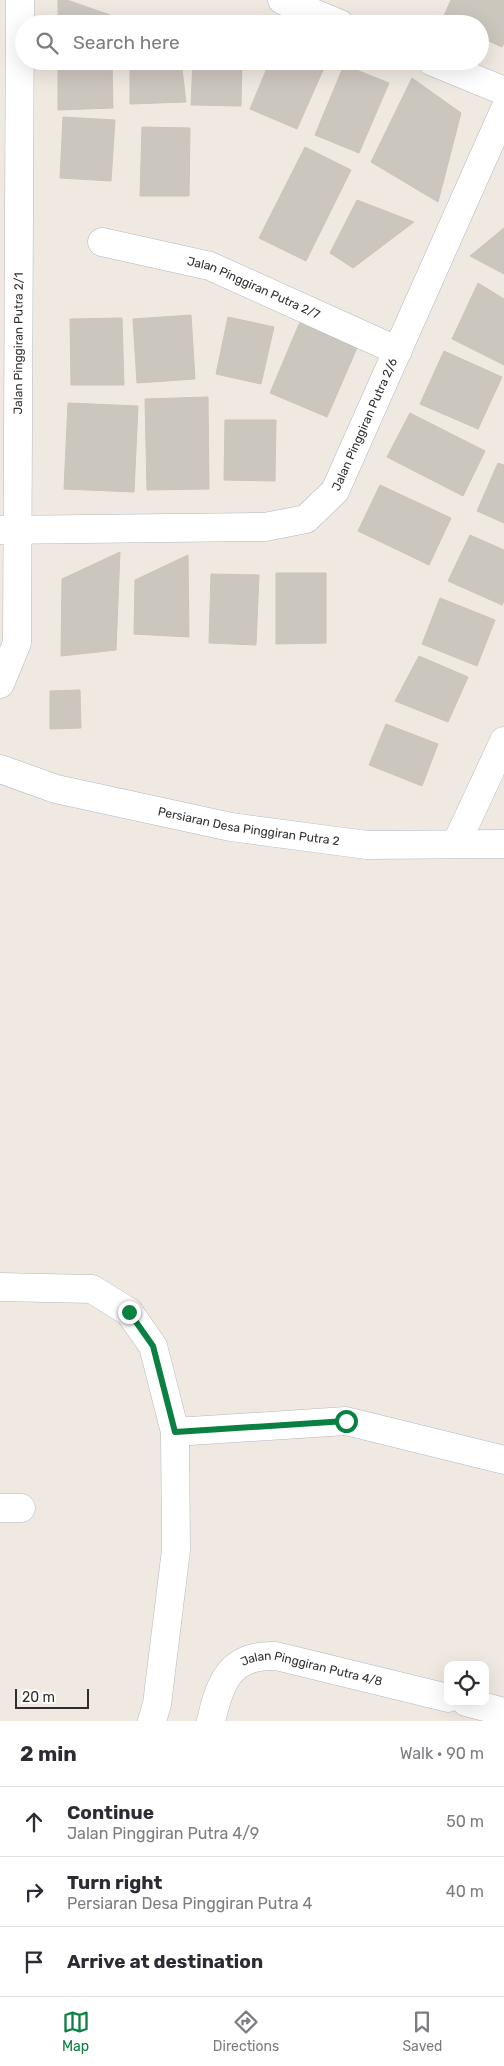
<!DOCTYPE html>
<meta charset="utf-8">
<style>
body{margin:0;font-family:Rubik,sans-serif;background:#f2f2f3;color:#2b2b33}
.controls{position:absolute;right:15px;bottom:15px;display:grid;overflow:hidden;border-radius:10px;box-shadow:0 5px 20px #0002}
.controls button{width:45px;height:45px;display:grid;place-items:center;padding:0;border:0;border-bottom:1px solid #e1e1e2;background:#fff;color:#2b2b33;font:25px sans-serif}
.scale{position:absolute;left:15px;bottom:12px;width:74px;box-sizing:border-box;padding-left:5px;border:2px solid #2e2e2e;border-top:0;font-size:14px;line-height:18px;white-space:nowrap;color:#2e2e2e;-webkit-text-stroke:4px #fff;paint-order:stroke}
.stop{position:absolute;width:15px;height:15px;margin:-11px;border:4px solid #0b8043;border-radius:50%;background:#fff}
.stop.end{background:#0b8043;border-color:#fff;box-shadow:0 1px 5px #0008}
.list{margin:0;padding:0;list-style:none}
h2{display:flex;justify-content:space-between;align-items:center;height:65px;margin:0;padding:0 20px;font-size:21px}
h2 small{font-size:16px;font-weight:400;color:#7c7c81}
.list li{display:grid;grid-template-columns:32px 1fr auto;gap:15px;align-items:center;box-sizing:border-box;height:70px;padding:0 20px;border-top:1px solid #e1e1e2}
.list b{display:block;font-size:19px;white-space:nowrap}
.list p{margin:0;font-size:16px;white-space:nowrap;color:#7c7c81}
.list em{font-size:16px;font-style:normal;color:#7c7c81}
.icon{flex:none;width:28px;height:28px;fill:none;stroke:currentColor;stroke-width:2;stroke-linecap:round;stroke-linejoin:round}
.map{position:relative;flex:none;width:504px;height:1721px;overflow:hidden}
.search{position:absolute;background:#fff;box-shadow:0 5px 20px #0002;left:15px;right:15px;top:15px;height:55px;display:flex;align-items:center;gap:12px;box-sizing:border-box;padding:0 18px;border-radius:28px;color:#7c7c81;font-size:19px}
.sheet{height:275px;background:#fff}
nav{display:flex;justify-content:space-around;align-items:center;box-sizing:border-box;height:70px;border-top:1px solid #e1e1e2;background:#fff;font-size:14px;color:#7c7c81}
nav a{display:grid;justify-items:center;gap:2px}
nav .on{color:#0b8043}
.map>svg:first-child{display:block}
.building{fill:#cbc7bf;stroke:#cbc5ba}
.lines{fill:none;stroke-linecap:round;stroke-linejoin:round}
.minor-casing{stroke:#b4b7c1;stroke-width:29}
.minor{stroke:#fff;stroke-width:28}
.route{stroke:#0b8043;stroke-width:6}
.labels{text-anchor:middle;stroke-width:4.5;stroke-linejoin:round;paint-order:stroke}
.street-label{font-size:12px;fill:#2e2e2e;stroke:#fff}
</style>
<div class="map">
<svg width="504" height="1721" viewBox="0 0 504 1721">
<rect width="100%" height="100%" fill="#efe9e1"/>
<!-- building -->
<path class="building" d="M 58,0 L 67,0 L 110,15 L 111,24 L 58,24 Z
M 451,0 L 504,0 L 504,43 L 502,47 L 480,37 L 480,24 L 451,24 L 442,20 Z
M 58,61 L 112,61 L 113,108 L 58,110 Z
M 130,61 L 181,61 L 186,102 L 130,104 Z
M 193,61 L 242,61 L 241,106 L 191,105 Z
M 270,61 L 327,61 L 297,129 L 250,109 Z
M 344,65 L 389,83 L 359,153 L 315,135 Z
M 412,78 L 461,113 L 438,202 L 371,162 Z
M 63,117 L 115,120 L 111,181 L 60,178 Z
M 142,127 L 190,128 L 189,196 L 140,196 Z
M 305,147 L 351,170 L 306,261 L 259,238 Z
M 357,200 L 414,222 L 353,268 L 330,253 Z
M 504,228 L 504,274 L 470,256 Z
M 478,283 L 504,299 L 504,365 L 452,339 Z
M 191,315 L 195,379 L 137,383 L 133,319 Z
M 228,317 L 274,327 L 261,384 L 216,374 Z
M 302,317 L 360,341 L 327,417 L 270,393 Z
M 122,318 L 124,385 L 71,385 L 70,319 Z
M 444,351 L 502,377 L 478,429 L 420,404 Z
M 208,397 L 209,489 L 147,490 L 145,399 Z
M 68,403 L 138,406 L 134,492 L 64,489 Z
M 410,413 L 485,451 L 463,496 L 387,457 Z
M 225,420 L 276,420 L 275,481 L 224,480 Z
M 498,463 L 504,465 L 504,523 L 477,511 Z
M 380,485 L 451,518 L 429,565 L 358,531 Z
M 470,535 L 504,550 L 504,601 L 502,605 L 448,581 Z
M 120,552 L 116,650 L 61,656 L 62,579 Z
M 188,555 L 189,637 L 134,634 L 135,580 Z
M 276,573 L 326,573 L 326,643 L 276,644 Z
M 211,574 L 259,575 L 256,645 L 209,643 Z
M 440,598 L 495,620 L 477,666 L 422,644 Z
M 419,656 L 468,677 L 448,722 L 395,701 Z
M 80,690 L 81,728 L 50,729 L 50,691 Z
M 386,724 L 438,744 L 422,786 L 369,765 Z"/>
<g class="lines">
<!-- minor casing -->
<g class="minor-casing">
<g id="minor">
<path d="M 282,0 L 340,24"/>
<path d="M 431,61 L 504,91"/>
<path id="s1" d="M 102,242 L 210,266 L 398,351"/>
<path id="s2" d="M 0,530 L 265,527 L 306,519 L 335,491 L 504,111"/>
<path id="s3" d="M 0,684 L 17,643 L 20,0"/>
<path id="s4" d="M 0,769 L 56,789 L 231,827 L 367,845 L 504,844"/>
<path d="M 456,844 L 504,741"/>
<path d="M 0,1287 L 92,1289 L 129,1312 L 153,1346 L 175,1432 L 176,1550 L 157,1704 L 152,1721"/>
<path d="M 175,1432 L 346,1421 L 504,1460"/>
<path d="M 0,1508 L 21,1508"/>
<path d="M 466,1702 L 504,1712"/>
<path id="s5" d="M 211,1721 C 220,1682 230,1654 276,1656 L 448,1698"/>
</g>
</g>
<!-- minor -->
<use href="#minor" class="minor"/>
</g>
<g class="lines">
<!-- route -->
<path class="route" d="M 129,1312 L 153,1346 L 175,1432 L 346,1421"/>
</g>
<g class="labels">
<!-- street labels -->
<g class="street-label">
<text dy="4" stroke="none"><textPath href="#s1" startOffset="159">Jalan Pinggiran Putra 2/7</textPath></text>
<text dy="4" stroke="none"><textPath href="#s3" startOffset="344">Jalan Pinggiran Putra 2/1</textPath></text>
<text dy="4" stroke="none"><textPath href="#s2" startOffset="420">Jalan Pinggiran Putra 2/6</textPath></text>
<text dy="4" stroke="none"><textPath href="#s4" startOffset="256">Persiaran Desa Pinggiran Putra 2</textPath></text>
<text dy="4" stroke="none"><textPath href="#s5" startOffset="140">Jalan Pinggiran Putra 4/8</textPath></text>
</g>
</g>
</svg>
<div class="controls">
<button><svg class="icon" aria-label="locate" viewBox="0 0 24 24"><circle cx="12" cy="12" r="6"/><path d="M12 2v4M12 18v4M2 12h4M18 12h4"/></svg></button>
</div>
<div class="scale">20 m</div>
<div class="stop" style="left:346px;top:1421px"></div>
<div class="stop end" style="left:129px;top:1312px"></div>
<div class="search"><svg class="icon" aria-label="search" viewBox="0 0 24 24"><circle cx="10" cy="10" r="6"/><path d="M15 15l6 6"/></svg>Search here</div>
</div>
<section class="sheet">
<h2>2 min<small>Walk · 90 m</small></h2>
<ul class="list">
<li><svg class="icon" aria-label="ahead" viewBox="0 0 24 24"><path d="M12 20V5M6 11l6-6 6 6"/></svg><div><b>Continue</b><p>Jalan Pinggiran Putra 4/9</p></div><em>50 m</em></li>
<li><svg class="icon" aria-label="right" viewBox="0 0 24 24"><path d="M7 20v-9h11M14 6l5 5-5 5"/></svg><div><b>Turn right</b><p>Persiaran Desa Pinggiran Putra 4</p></div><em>40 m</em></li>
<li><svg class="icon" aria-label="arrive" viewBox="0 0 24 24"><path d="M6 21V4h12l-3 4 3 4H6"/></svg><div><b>Arrive at destination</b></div></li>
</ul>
</section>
<nav>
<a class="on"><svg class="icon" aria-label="map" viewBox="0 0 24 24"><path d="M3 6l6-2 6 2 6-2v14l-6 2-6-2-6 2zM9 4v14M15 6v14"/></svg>Map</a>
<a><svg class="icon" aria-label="directions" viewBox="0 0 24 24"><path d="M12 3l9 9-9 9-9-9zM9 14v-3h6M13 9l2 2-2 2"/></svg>Directions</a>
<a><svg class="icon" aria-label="saved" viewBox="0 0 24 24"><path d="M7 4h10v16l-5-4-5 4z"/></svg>Saved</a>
</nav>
